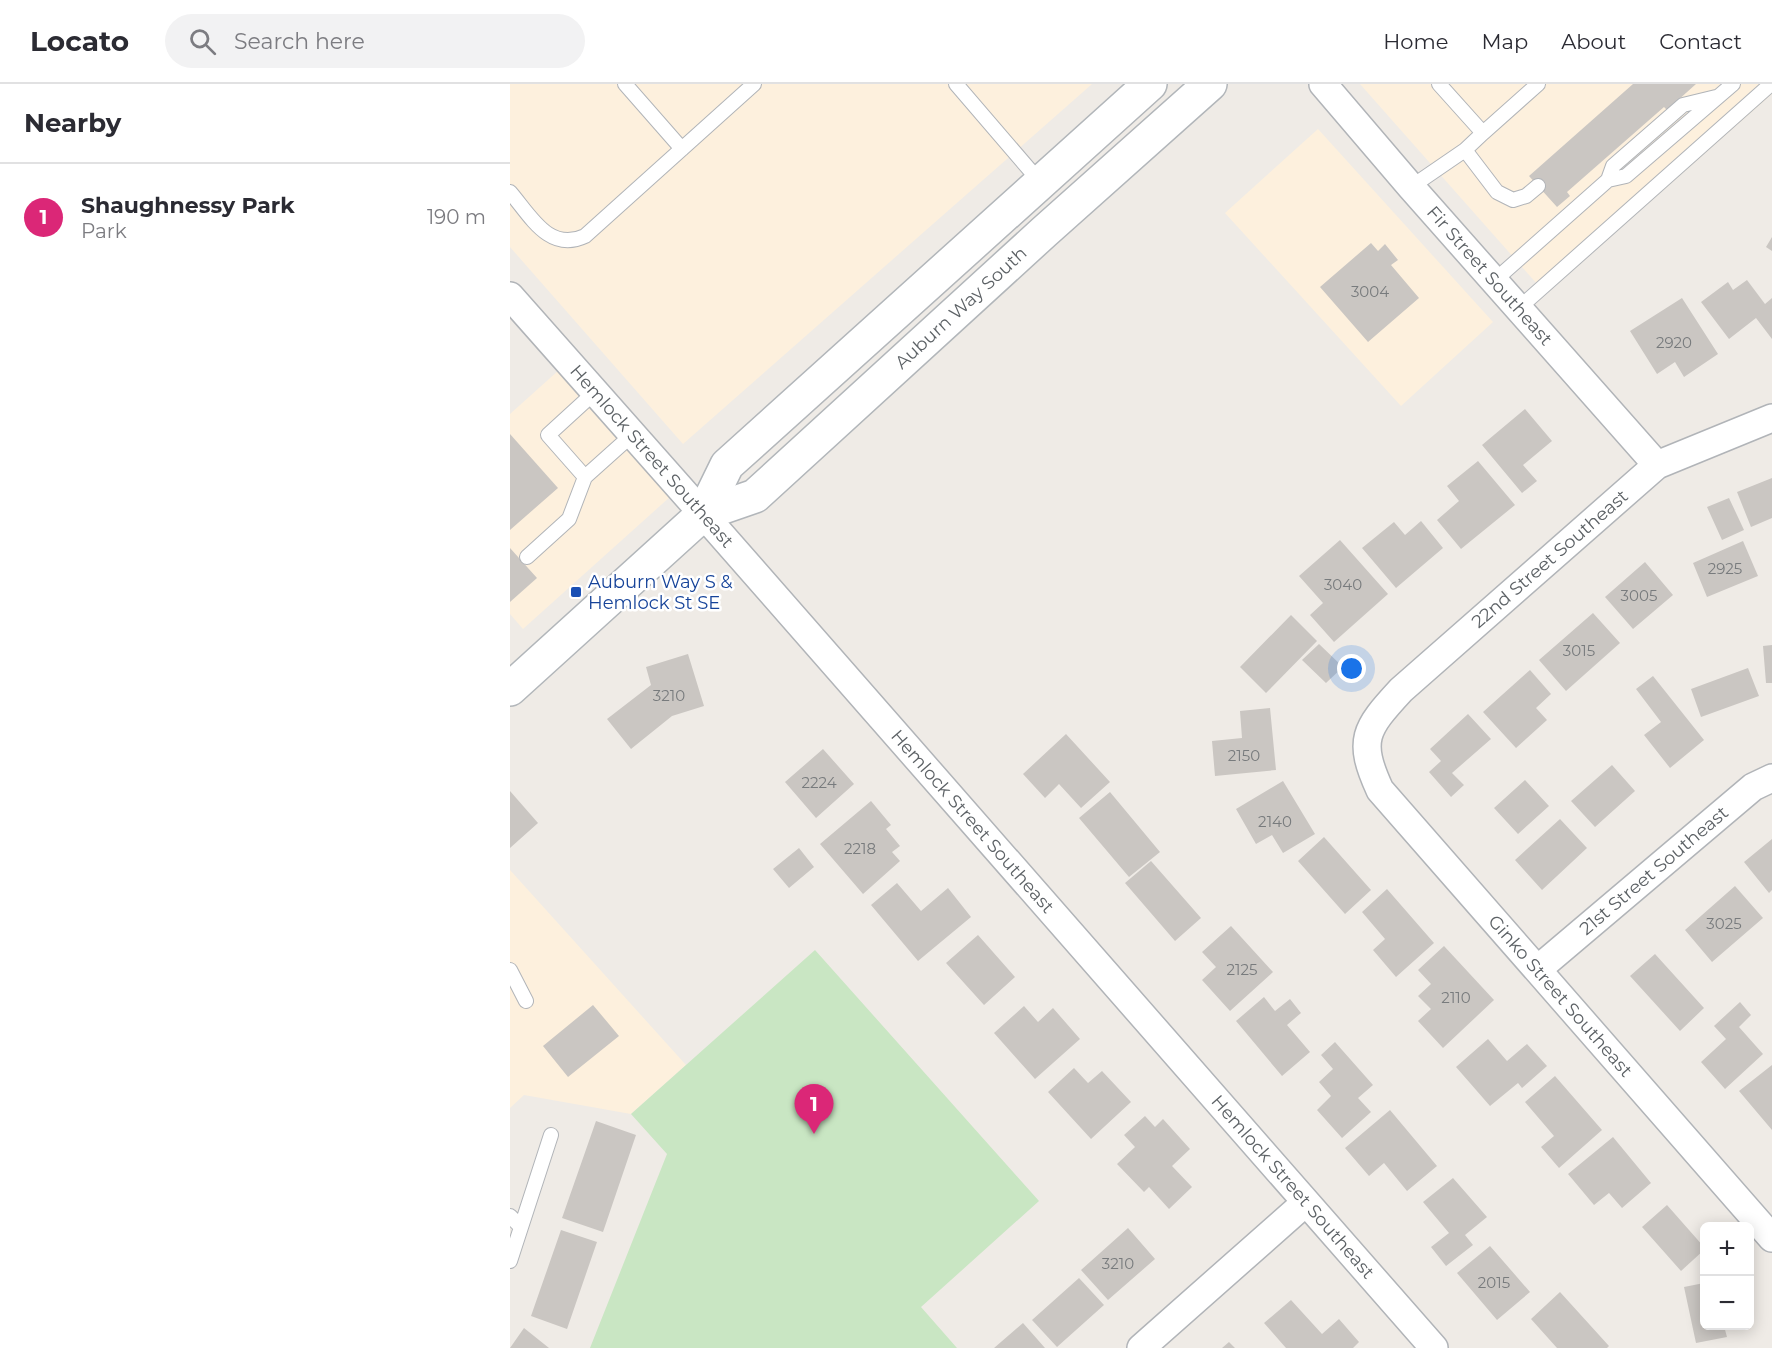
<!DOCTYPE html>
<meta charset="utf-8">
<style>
body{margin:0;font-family:Montserrat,sans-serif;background:#f2f2f3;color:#2b2b33}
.controls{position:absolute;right:18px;bottom:18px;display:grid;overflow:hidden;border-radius:9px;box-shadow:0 3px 15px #0003}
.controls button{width:54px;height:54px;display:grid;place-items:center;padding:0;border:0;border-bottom:2px solid #e1e1e2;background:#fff;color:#2b2b33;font:30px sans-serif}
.you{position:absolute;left:842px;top:585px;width:21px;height:21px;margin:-15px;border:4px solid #fff;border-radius:50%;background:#1a73e8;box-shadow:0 0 0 9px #1a73e833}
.badge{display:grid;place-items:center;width:39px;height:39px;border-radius:50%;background:#db2777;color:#fff;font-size:20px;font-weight:700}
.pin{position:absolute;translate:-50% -50px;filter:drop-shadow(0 2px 3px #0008)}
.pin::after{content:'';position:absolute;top:32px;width:21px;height:18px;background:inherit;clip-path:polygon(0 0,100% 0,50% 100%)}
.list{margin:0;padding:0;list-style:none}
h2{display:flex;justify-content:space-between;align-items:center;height:78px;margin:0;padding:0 24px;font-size:26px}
h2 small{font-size:20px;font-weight:400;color:#7c7c81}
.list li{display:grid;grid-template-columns:39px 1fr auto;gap:18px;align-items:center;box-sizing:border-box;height:108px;padding:0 24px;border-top:2px solid #e1e1e2}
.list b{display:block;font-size:22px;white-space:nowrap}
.list p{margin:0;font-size:20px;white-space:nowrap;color:#7c7c81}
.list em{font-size:20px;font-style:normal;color:#7c7c81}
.icon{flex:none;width:33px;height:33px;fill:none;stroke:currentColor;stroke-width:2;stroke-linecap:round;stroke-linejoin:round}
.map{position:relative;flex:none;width:1262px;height:1264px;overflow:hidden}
header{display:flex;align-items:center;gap:36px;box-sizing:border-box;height:84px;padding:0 30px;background:#fff;border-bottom:2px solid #e1e1e2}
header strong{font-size:28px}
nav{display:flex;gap:33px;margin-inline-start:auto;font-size:21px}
.search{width:420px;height:54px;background:#f2f2f3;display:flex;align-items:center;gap:15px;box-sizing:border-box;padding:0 21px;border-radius:33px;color:#7c7c81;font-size:22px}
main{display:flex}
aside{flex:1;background:#fff}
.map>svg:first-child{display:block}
.commercial{fill:#fdf0dd}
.green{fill:#c9e6c3}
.building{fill:#cac6c2}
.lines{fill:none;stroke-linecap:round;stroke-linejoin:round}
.service-casing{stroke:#b1b4b8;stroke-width:16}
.minor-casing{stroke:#b1b4b8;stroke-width:30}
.secondary-casing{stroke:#b2b6ba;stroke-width:36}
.service{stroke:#fff;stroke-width:14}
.minor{stroke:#fff;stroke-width:27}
.secondary{stroke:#fff;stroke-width:33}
.transit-dot{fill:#1a4fb4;stroke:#fff;stroke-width:2}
.labels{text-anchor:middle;stroke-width:5;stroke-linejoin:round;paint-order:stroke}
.number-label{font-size:15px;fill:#787b7d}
.street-label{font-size:18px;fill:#5d6266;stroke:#fff}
.transit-label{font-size:18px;fill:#164399;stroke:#fff;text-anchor:start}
</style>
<header>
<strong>Locato</strong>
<div class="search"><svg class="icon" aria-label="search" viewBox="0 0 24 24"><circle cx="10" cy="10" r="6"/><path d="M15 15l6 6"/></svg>Search here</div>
<nav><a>Home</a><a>Map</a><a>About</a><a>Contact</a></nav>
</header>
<main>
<aside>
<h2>Nearby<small></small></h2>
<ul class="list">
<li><span class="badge">1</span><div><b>Shaughnessy Park</b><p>Park</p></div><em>190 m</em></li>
</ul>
</aside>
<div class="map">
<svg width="1262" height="1264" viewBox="0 0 1262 1264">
<rect width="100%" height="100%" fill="#efebe6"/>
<!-- commercial -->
<path class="commercial" d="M 0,0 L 582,0 L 173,360 L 0,163 Z
M 850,0 L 1262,0 L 1262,10 L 1036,210 Z
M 808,45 L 983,238 L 891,322 L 715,129 Z
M 49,286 L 161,412 L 13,545 L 0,530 L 0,330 Z
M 0,786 L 176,981 L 121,1030 L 14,1011 L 0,1024 Z"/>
<!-- green -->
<path class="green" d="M 305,866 L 529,1117 L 411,1223 L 447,1264 L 80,1264 L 157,1070 L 121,1030 Z"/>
<!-- building -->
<path class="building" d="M 1123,0 L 1186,0 L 1157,26 L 1154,23 L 1057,108 L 1060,112 L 1047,123 L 1019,92 Z
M 1262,153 L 1262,167 L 1256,163 Z
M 861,159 L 868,167 L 875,160 L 888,176 L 881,181 L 909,214 L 858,258 L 810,203 Z
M 1237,196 L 1255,220 L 1262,214 L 1262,255 L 1246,234 L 1219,255 L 1191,218 L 1218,198 L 1223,206 Z
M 1172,214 L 1208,270 L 1174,293 L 1165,278 L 1147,290 L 1120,247 Z
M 1015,325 L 1042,357 L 1013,381 L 1027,397 L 1012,409 L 972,361 Z
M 0,350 L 48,404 L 0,446 Z
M 968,377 L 1005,421 L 951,465 L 927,436 L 949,417 L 937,402 Z
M 1262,394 L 1262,434 L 1241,443 L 1227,408 Z
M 1219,414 L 1234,446 L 1212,456 L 1197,423 Z
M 911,437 L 933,464 L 886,504 L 852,464 L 884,438 L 895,451 Z
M 830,456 L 878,510 L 824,558 L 800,531 L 813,519 L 789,492 Z
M 1233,457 L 1248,492 L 1197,513 L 1183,479 Z
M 0,464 L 27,494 L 0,518 Z
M 1135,478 L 1163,511 L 1123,545 L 1095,513 Z
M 1083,529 L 1110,559 L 1056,607 L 1029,576 Z
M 781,531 L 807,557 L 756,609 L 730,583 Z
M 809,560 L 833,583 L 816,599 L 792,576 Z
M 1262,561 L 1262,599 L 1256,599 L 1253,562 Z
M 178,570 L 194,622 L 162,632 L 121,665 L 97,635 L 141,601 L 136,583 Z
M 1238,584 L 1249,612 L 1191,633 L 1181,605 Z
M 1020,586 L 1041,610 L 1026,624 L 1037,636 L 1006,664 L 973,628 Z
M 1143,592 L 1194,656 L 1160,684 L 1134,651 L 1151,638 L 1126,605 Z
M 760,624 L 766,686 L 705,692 L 702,657 L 732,654 L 730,627 Z
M 958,630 L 981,655 L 942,689 L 954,701 L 941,713 L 919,688 L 931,677 L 920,665 Z
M 556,650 L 600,698 L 571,724 L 549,700 L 535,714 L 513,690 Z
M 313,665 L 344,700 L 306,734 L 275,698 Z
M 1102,681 L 1125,707 L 1085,743 L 1061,717 Z
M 1015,696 L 1039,722 L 1008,750 L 984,724 Z
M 773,697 L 805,750 L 773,769 L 762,751 L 746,760 L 726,725 Z
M 0,707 L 28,739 L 0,764 Z
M 600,708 L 650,768 L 619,793 L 569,734 Z
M 361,717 L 381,741 L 376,745 L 390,762 L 382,768 L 390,777 L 353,810 L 310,760 Z
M 1050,735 L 1077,764 L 1032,806 L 1005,776 Z
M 814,753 L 861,806 L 835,830 L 788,777 Z
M 1262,755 L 1262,806 L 1259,809 L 1234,778 Z
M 289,764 L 304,783 L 279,804 L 263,785 Z
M 641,777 L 691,834 L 665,857 L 615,799 Z
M 387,799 L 411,827 L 438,804 L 461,833 L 408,877 L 361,821 Z
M 1225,802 L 1253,834 L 1202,878 L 1175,846 Z
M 877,805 L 924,859 L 886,893 L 863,866 L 875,855 L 852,828 Z
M 721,842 L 763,888 L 720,927 L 692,896 L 706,883 L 692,868 Z
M 468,851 L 505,893 L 474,921 L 436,879 Z
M 934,862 L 984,916 L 933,964 L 908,937 L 921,925 L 908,912 L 921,900 L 908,886 Z
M 1145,870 L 1194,924 L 1170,947 L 1120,892 Z
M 754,913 L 765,927 L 780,915 L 791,929 L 777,941 L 800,968 L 772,992 L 726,937 Z
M 1230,918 L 1241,931 L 1229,943 L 1253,970 L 1215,1005 L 1191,978 L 1216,955 L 1204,942 Z
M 83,921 L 109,952 L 58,993 L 33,962 Z
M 514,922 L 528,938 L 543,924 L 570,955 L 525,995 L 484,949 Z
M 978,955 L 997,977 L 1017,960 L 1037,982 L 1012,1004 L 1008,999 L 980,1022 L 946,983 Z
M 825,958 L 863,1001 L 848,1014 L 861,1028 L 832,1054 L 807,1026 L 821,1012 L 809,998 L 823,985 L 811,971 Z
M 1262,981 L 1262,1046 L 1229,1007 Z
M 564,984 L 578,999 L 592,987 L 621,1018 L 581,1055 L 538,1008 Z
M 1045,992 L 1092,1046 L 1049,1084 L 1031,1063 L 1044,1052 L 1015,1018 Z
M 880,1026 L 927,1082 L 897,1107 L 874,1079 L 859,1092 L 835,1064 Z
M 635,1032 L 645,1043 L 653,1035 L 680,1065 L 662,1082 L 682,1103 L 659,1125 L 639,1103 L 634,1108 L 607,1080 L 625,1063 L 614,1051 Z
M 86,1037 L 126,1051 L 93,1148 L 52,1134 Z
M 1103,1053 L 1141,1099 L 1112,1124 L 1099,1109 L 1084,1121 L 1058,1090 Z
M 943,1094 L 977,1133 L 955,1151 L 963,1161 L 936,1182 L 921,1163 L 939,1149 L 913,1118 Z
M 1157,1121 L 1194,1163 L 1194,1166 L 1171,1187 L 1132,1143 Z
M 618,1144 L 645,1175 L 598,1216 L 571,1186 Z
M 51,1146 L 87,1158 L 57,1245 L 21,1232 Z
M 980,1162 L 1020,1208 L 987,1236 L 947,1189 Z
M 569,1194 L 594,1221 L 547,1263 L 522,1236 Z
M 1194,1199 L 1194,1242 L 1214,1242 L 1217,1253 L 1186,1259 L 1174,1203 Z
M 1050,1208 L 1099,1262 L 1097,1264 L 1047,1264 L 1021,1235 Z
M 781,1216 L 812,1250 L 829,1235 L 849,1258 L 843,1264 L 776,1264 L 754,1239 Z
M 513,1239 L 535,1264 L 484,1264 Z
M 14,1244 L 39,1264 L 0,1264 Z
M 719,1258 L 725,1264 L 712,1264 Z"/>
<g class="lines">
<!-- service casing -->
<g class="service-casing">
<path id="service" d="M 115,0 L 172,65
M 446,0 L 531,99
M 973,49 L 1028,0
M 955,66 L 987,108 L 1003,116 L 1016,112 L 1028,102
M 1098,96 L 1103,82 L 1173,21 L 1206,13
M 901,103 L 955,66 L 973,49 L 929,0
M 0,108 C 20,131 39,169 75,152 L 244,0
M 984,197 L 1098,96 L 1116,92 L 1223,0
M 1008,225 L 1261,0
M 75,393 L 38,351 L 85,308
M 17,473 L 59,435 L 75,393 L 123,350
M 0,886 L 16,917
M 0,1132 L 11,1143
M 0,1177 L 41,1051"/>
</g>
<!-- minor casing -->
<g class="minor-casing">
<g id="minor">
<path id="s1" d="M 813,0 L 901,103 L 1147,381"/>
<path id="s2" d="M 0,212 L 193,430 L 924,1264"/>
<path id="s3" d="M 1262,334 L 1147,381 L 891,606 C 855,645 847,656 870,706 L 1262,1154"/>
<path id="s4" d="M 1028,885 L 1243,703 L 1262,694"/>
<path d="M 631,1264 L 795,1119"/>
</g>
</g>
<!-- secondary casing -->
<g class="secondary-casing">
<g id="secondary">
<path id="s5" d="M 193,430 L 245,412 L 534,148 L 700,0"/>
<path d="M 0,605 L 193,430 L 217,381 L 640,0"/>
</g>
</g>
<!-- service -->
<use href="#service" class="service"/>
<!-- minor -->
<use href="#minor" class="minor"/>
<!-- secondary -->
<use href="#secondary" class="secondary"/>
</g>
<!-- markers -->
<rect class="transit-dot" x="60" y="502" width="12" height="12" rx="3"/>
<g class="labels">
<!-- number labels -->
<g class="number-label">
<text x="860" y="213">3004</text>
<text x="1164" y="264">2920</text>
<text x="1215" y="490">2925</text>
<text x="833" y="506">3040</text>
<text x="1129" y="517">3005</text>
<text x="1069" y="572">3015</text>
<text x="159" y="617">3210</text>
<text x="734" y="677">2150</text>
<text x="309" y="704">2224</text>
<text x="765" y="743">2140</text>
<text x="350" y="770">2218</text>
<text x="1214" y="845">3025</text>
<text x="732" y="891">2125</text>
<text x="946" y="919">2110</text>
<text x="608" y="1185">3210</text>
<text x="984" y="1204">2015</text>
</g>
<!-- street labels -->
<g class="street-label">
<text dy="6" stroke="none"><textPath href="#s1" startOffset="254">Fir Street Southeast</textPath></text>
<text dy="6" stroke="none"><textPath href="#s5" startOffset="334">Auburn Way South</textPath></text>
<text dy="6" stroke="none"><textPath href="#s2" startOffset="214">Hemlock Street Southeast</textPath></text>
<text transform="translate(1040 475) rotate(-41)" y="6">22nd Street Southeast</text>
<text dy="6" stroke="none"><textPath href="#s2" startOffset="700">Hemlock Street Southeast</textPath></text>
<text dy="6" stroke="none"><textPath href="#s4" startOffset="152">21st Street Southeast</textPath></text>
<text dy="6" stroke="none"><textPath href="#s3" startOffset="852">Ginko Street Southeast</textPath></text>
<text dy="6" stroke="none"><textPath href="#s2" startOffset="1186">Hemlock Street Southeast</textPath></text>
</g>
<!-- transit labels -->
<g class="transit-label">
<text x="78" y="504">Auburn Way S &amp;<tspan x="78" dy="21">Hemlock St SE</tspan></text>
</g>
</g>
</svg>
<div class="controls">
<button>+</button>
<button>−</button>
</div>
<div class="you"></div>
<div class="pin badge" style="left:304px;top:1050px">1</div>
</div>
</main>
